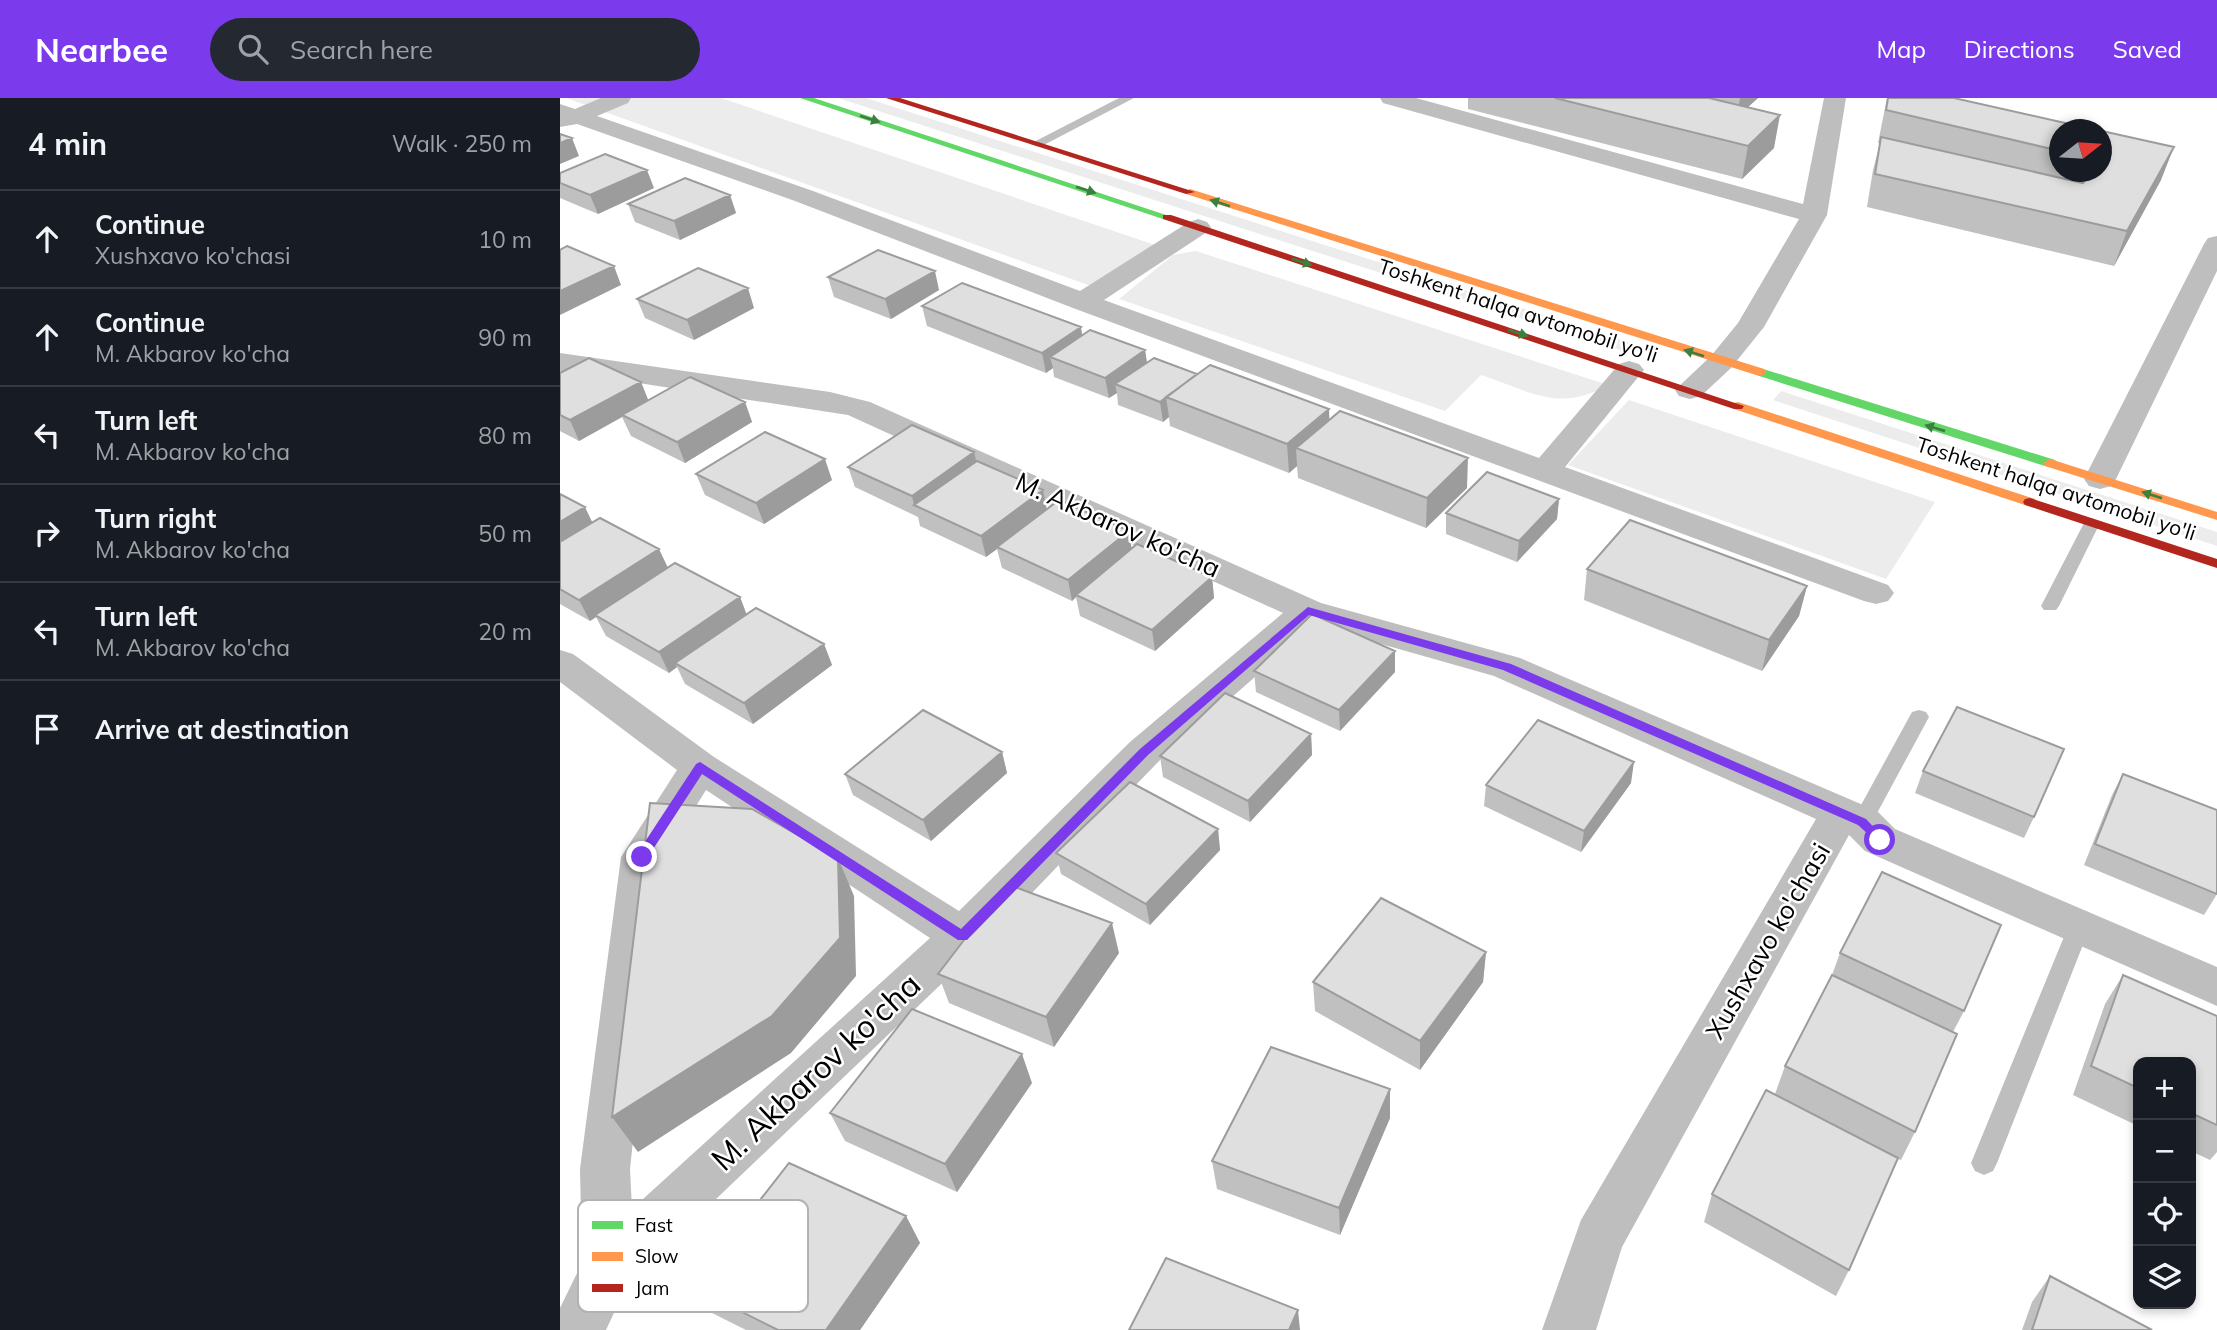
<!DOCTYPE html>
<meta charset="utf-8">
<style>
body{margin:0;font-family:Mulish,sans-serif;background:#242831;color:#f1f3f6}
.controls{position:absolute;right:21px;bottom:21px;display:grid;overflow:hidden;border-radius:14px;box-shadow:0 4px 10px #0003}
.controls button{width:63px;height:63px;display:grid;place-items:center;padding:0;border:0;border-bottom:2px solid #363941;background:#171b24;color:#f1f3f6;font:35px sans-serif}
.compass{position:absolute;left:1489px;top:21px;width:63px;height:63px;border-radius:50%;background:#171b24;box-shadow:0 4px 10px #0003;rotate:73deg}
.stop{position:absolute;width:21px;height:21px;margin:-16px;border:5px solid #7c3aed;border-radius:50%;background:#fff}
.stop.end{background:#7c3aed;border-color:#fff;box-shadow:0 2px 7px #0008}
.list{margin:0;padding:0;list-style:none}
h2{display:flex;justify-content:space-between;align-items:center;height:91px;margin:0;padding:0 28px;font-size:30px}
h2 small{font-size:23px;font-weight:400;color:#9ea1a6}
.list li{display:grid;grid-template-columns:46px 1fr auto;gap:21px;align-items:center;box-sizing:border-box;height:98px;padding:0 28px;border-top:2px solid #363941}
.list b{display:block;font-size:26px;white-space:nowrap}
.list p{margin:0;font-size:23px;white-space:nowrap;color:#9ea1a6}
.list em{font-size:23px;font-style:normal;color:#9ea1a6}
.icon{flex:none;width:38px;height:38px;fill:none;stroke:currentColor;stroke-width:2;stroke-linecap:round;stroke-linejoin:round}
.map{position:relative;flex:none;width:1657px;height:1232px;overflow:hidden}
header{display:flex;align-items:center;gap:42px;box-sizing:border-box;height:98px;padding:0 35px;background:#7c3aed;color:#fff}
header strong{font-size:33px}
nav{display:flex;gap:38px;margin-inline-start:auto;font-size:24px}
.search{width:490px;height:63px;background:#242831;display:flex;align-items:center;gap:18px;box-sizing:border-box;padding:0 24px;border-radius:38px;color:#9ea1a6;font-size:26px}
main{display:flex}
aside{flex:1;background:#171b24}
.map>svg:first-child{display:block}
.green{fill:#ececec}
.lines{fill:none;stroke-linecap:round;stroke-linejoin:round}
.lane{fill:#bebebe;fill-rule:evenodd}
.street{fill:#bebebe;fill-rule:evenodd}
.fast{fill:#63d668;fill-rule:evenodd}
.slow{fill:#ff974d;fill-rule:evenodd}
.jam{fill:#b3261e;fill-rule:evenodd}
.wall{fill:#c0c0c0}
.shaded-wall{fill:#9c9c9c}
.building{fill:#dfdfdf;stroke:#9c9c9c;stroke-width:2}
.oneway{fill:#3b803e}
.route{fill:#7c3aed}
.labels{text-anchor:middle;stroke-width:5;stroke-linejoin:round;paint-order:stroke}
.far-street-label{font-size:21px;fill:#000;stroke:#fff}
.street-label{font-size:26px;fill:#000;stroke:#fff}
.near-street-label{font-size:32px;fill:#000;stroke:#fff}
.key{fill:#fff;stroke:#b2b2b2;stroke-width:2}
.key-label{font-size:19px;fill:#000}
</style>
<header>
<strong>Nearbee</strong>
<div class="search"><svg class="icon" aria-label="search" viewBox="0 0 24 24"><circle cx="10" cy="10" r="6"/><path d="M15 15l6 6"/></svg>Search here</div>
<nav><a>Map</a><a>Directions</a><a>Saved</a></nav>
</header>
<main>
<aside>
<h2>4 min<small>Walk · 250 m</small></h2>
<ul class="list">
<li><svg class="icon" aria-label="ahead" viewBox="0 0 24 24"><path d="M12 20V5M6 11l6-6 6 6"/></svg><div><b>Continue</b><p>Xushxavo ko'chasi</p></div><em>10 m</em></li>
<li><svg class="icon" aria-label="ahead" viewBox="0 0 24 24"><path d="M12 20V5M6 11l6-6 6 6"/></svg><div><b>Continue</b><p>M. Akbarov ko'cha</p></div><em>90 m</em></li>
<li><svg class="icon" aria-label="left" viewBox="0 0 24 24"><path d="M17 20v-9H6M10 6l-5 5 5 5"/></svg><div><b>Turn left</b><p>M. Akbarov ko'cha</p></div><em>80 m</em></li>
<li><svg class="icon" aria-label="right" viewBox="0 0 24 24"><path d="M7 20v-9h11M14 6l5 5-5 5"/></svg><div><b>Turn right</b><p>M. Akbarov ko'cha</p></div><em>50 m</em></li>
<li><svg class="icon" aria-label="left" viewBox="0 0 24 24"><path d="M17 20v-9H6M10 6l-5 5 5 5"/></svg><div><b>Turn left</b><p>M. Akbarov ko'cha</p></div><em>20 m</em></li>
<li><svg class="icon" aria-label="arrive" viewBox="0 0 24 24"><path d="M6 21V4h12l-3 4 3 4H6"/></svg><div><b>Arrive at destination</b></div></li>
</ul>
</aside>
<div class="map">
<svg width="1657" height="1232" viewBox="0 0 1657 1232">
<rect width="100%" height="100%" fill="#fff"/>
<!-- green -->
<path class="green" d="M 6,0 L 161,0 L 595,147 L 531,188 Z
M 278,0 L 306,0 L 1071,245 L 1063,253 Z
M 636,153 L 1048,287 C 999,315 970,293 921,277 L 885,313 L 559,201 L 613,157 Z
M 1221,293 L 1657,434 L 1657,448 L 1213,302 Z
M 1069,302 L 1375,404 L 1326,481 L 1008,367 Z"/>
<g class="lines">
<!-- lane -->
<path class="lane" d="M 559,0 L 574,0 L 480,49 L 470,46 Z
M 1532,420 L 1540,425 L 1499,508 L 1496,512 L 1484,512 L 1481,508 L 1524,425 Z
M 1359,612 L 1366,614 L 1369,619 L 1309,730 L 1302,732 L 1295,730 L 1292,724 L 1295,718 L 1352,614 Z
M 1519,820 L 1527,823 L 1530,829 L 1437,1065 L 1433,1073 L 1424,1077 L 1415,1073 L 1411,1065 L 1508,829 L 1511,823 Z"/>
<!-- street -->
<path class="street" d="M 41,0 L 71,0 L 68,5 L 37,18 L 253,93 L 520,193 L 629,124 L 638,121 L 647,124 L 651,129 L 647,134 L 544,202 L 979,360 L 1059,266 L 1069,263 L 1079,266 L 1084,272 L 1079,278 L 1005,369 L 1328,487 L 1334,495 L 1328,503 L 1316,506 L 1304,503 L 513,210 L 235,103 L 17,26 L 0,29 L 0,6 L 15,11 Z
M 820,0 L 856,0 L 1243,106 L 1264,0 L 1286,0 L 1267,117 L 1204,229 L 1171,270 L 1141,298 L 1130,301 L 1119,298 L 1115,292 L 1151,258 L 1178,225 L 1239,121 L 823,5 Z
M 1657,138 L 1657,173 L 1556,381 L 1551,388 L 1540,391 L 1529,388 L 1524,381 L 1644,146 L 1648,140 Z
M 0,255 L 270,294 L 310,304 L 761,505 L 960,560 L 1317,713 L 1335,731 L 1657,869 L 1657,908 L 1305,753 L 1289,737 L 1062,1149 L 1036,1232 L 982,1232 L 1021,1122 L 1256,721 L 934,578 L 754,527 L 598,664 L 418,851 L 68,1185 L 46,1232 L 0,1232 L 0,1210 L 22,1165 L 20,1071 L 61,759 L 117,672 L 0,584 L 0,552 L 13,556 L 154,659 L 399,813 L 570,644 L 723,515 L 288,317 L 0,273 ZM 146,692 L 370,840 L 72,1111 L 70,1071 L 103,761 Z"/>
<!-- fast -->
<path class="fast" d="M 240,0 L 254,0 L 612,119 L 603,121 Z
M 1200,270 L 1495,362 L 1497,365 L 1490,369 L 1485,368 L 1196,277 L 1196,271 Z"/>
<!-- slow -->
<path class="slow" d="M 630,91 L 1204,271 L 1206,274 L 1204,277 L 1196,277 L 626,96 L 625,94 Z
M 1178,304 L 1475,401 L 1477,404 L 1475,407 L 1465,407 L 1174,311 L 1174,305 Z
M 1490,361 L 1657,414 L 1657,422 L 1485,368 L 1483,365 Z"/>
<!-- jam -->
<path class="jam" d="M 326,0 L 340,0 L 635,94 L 626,96 Z
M 603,117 L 611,117 L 1184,308 L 1182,311 L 1174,311 L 603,121 Z
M 1470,400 L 1657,461 L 1657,470 L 1465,407 L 1463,404 L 1465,401 Z"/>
</g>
<!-- wall -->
<path class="wall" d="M 908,0 L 1198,0 L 1188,9 L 1214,50 L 1182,81 L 908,11 Z
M 1327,0 L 1394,0 L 1500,32 L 1500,74 L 1542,74 L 1601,82 L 1554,168 L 1307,109 L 1313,72 L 1320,45 L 1318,45 Z
M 0,75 L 94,90 L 38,116 L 0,100 Z
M 170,97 L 176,115 L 120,142 L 75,124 L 68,106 Z
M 268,179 L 379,192 L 331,221 L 274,199 Z
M 77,201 L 194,210 L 134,242 L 85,220 Z
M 362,208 L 522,237 L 585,252 L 587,265 L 637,276 L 769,322 L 907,390 L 866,430 L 738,380 L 737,368 L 729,375 L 610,328 L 609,319 L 603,324 L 558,307 L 557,295 L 549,300 L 494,279 L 493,270 L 486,275 L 367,228 Z
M 0,271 L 1,274 L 81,284 L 88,302 L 185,304 L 192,324 L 125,365 L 71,338 L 62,319 L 19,343 L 0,333 Z
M 416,364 L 487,411 L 572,451 L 652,479 L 654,500 L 595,553 L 520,518 L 516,499 L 512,503 L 442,470 L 437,451 L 426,459 L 360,428 L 358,419 L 295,389 L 288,369 Z
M 136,376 L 272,382 L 204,426 L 145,397 Z
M 0,396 L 32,424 L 108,470 L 180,499 L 186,516 L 264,546 L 272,567 L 193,626 L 125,586 L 117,569 L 109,575 L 46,538 L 36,519 L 30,523 L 0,506 Z
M 999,401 L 997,421 L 957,464 L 886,436 L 886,415 Z
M 1027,471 L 1247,488 L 1239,518 L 1202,573 L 1024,502 Z
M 694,573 L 835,574 L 780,633 L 696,594 Z
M 751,636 L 752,657 L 690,724 L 603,679 L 600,658 Z
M 442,654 L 447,675 L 371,743 L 293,697 L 285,676 Z
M 1363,673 L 1474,719 L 1464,740 L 1355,695 Z
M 1563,676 L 1657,796 L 1644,817 L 1524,767 L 1552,697 Z
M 1071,685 L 1021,754 L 924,708 L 926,687 Z
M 658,731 L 660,752 L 590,827 L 501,776 L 496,755 Z
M 926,854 L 923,884 L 860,972 L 755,913 L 753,884 Z
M 559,855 L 494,949 L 389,905 L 378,876 Z
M 1280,855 L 1404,913 L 1393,934 L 1355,1034 L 1341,1062 L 1338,1061 L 1289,1172 L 1276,1198 L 1144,1124 L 1152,1096 L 1215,996 L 1225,968 L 1272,877 Z
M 1563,877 L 1657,918 L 1657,1054 L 1650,1062 L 1631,1053 L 1631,964 L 1578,964 L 1578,1028 L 1513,997 L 1545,906 Z
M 472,985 L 397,1094 L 285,1043 L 270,1015 Z
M 830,991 L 830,1020 L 780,1137 L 657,1091 L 652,1063 Z
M 346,1118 L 360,1145 L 300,1232 L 186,1232 L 152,1215 L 132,1189 Z
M 1490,1178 L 1592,1232 L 1462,1232 L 1472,1204 Z"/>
<!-- shaded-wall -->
<path class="shaded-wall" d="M 1180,0 L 1198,0 L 1177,19 Z
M 1220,17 L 1214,50 L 1182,81 L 1188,48 Z
M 12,40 L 19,58 L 0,66 L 0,45 Z
M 1614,49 L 1601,82 L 1554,168 L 1567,133 Z
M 87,72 L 94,90 L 38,116 L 30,97 Z
M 170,97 L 176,115 L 120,142 L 114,123 Z
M 54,168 L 61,187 L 0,217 L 0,193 Z
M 375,173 L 379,192 L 331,221 L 325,201 Z
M 188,190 L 194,210 L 134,242 L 127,222 Z
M 521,229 L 524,249 L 490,259 L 493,270 L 486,275 L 482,255 Z
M 585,252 L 588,272 L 555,286 L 557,295 L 549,300 L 545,280 Z
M 637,276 L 606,299 L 609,319 L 603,324 L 600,304 Z
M 81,284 L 89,304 L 62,317 L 62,319 L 19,343 L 10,322 Z
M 185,304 L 192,324 L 125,365 L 117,344 Z
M 769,311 L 770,340 L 736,350 L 737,368 L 729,375 L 727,346 Z
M 414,354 L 419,375 L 354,407 L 352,398 Z
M 908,360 L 907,390 L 866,430 L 867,400 Z
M 265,361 L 272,382 L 204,426 L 196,405 Z
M 483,392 L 487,412 L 437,449 L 437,451 L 426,459 L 421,438 Z
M 999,401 L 997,421 L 957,464 L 959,443 Z
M 25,409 L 35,430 L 0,451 L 0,424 Z
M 569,433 L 572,453 L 516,497 L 516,499 L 512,503 L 508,482 Z
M 99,451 L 109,472 L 35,517 L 36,519 L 30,523 L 19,502 Z
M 652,479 L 654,500 L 595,553 L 592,532 Z
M 1247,488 L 1239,518 L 1202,573 L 1209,542 Z
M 180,499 L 188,520 L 115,565 L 117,569 L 109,575 L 99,554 Z
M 264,546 L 272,567 L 193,626 L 184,605 Z
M 835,553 L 835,574 L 780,633 L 779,612 Z
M 751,636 L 752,657 L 690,724 L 688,703 Z
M 442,654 L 447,675 L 371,743 L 363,722 Z
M 1074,664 L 1071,685 L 1021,754 L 1024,733 Z
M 658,731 L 660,752 L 590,827 L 586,806 Z
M 278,760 L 294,798 L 296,878 L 231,955 L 78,1054 L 52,1019 Z
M 552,825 L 559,855 L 494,949 L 486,919 Z
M 926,854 L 923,884 L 860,972 L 860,943 Z
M 462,956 L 472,985 L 397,1094 L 385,1066 Z
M 830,991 L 830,1020 L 780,1137 L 779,1110 Z
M 346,1118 L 360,1145 L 300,1232 L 266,1232 Z
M 738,1212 L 740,1232 L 729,1232 Z"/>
<!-- building -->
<path class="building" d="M 995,0 L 1149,0 L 1220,17 L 1188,48 Z
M 1328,0 L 1394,0 L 1536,32 L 1500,32 L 1500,53 L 1326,12 Z
M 1542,33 L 1614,49 L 1567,133 L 1315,76 L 1321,39 L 1523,85 L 1528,74 L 1542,74 Z
M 0,36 L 12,40 L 0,45 Z
M 45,56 L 87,72 L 30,97 L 0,85 L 0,75 Z
M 125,80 L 170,97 L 114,123 L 68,106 Z
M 7,148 L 54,168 L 0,193 L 0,152 Z
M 318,152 L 375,173 L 325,201 L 268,179 Z
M 138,170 L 188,190 L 127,222 L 77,201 Z
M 402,185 L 521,229 L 482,255 L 362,208 Z
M 530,232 L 585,252 L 545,280 L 490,259 Z
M 29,260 L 81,284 L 10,322 L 0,317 L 0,275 Z
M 594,260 L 637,276 L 600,304 L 555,286 Z
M 650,267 L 769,311 L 727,346 L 606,299 Z
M 130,279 L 185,304 L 117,344 L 62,317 Z
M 780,313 L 908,360 L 867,400 L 736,350 Z
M 352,327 L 414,354 L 352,398 L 288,369 Z
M 205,334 L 265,361 L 196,405 L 136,376 Z
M 417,363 L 483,392 L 421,438 L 354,407 Z
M 927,374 L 999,401 L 959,443 L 886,415 Z
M 0,396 L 25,409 L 0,424 Z
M 499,402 L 569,433 L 508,482 L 437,449 Z
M 40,420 L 99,451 L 19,502 L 0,491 L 0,444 Z
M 1070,422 L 1247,488 L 1209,542 L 1027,471 Z
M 577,446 L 652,479 L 592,532 L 516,497 Z
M 115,465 L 180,499 L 99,554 L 35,517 Z
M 196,510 L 264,546 L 184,605 L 115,565 Z
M 752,516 L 835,553 L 779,612 L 694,573 Z
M 665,595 L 751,636 L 688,703 L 600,658 Z
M 1397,609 L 1504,651 L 1474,719 L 1363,673 Z
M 363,612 L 442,654 L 363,722 L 285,676 Z
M 978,622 L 1074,664 L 1024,733 L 926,687 Z
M 1563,676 L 1657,712 L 1657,796 L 1535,746 Z
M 570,684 L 658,731 L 586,806 L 496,755 Z
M 90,705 L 192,711 L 278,760 L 280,840 L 212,918 L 52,1019 Z
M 1322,774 L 1441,827 L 1404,913 L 1280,855 Z
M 447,786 L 552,825 L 486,919 L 378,876 Z
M 821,800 L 926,854 L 860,943 L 753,884 Z
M 1272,877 L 1397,936 L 1355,1034 L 1225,968 Z
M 1563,877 L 1657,918 L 1657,1027 L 1631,1015 L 1631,964 L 1578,964 L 1578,990 L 1531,968 Z
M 352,911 L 462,956 L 385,1066 L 270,1015 Z
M 711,949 L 830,991 L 779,1110 L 652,1063 Z
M 1206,992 L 1338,1060 L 1289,1172 L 1152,1096 Z
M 229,1065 L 346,1118 L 266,1232 L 218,1232 L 132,1189 Z
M 606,1160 L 738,1212 L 729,1232 L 569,1232 Z
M 1490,1178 L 1592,1232 L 1472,1232 Z"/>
<!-- one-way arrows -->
<defs><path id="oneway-solid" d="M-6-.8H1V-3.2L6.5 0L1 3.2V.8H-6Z" transform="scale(1.75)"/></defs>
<g class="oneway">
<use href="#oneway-solid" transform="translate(310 21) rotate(18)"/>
<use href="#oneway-solid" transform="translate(526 92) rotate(18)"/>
<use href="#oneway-solid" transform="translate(660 105) rotate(-162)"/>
<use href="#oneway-solid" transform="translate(742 164) rotate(18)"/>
<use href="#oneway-solid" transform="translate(958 235) rotate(18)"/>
<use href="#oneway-solid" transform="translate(1134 255) rotate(-162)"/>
<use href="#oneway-solid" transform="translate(1375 330) rotate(-163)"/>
<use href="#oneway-solid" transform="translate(1592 397) rotate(-162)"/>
</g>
<!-- route -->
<path class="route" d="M 748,509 L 951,566 L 1306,721 L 1326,742 L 1320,747 L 1298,727 L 943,572 L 749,517 L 588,657 L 407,842 L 398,842 L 142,676 L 86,762 L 82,764 L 75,759 L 136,666 L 140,664 L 401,831 L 580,651 Z"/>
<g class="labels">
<!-- far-street labels -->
<g class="far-street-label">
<text transform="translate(958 213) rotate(18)" y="7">Toshkent halqa avtomobil yo'li</text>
<text transform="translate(1496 391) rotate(18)" y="7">Toshkent halqa avtomobil yo'li</text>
</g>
<!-- street labels -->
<g class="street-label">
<text transform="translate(558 427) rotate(24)" y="9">M. Akbarov ko'cha</text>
<text transform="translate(1208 843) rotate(-60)" y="9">Xushxavo ko'chasi</text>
</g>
<!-- near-street labels -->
<g class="near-street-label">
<text transform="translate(256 974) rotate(-43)" y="11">M. Akbarov ko'cha</text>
</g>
</g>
<!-- legend -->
<rect x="18" y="1102" width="230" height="112" rx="10" class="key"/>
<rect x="32" y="1123" width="31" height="8" fill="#63d668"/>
<rect x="32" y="1154" width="31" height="9" fill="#ff974d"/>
<rect x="32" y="1186" width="31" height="8" fill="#b3261e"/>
<g class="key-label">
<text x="75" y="1134">Fast</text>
<text x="75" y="1165">Slow</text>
<text x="75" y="1197">Jam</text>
</g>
</svg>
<div class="controls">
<button>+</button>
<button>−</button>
<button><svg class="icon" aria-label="locate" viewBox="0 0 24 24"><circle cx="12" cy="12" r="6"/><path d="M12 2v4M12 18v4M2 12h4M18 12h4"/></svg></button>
<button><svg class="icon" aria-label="layers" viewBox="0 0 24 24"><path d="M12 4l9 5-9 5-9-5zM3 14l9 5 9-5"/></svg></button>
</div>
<svg class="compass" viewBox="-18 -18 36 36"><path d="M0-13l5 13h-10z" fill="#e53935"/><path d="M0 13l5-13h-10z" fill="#9ea1a6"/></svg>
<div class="stop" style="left:1320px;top:742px"></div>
<div class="stop end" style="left:82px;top:759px"></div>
</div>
</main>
